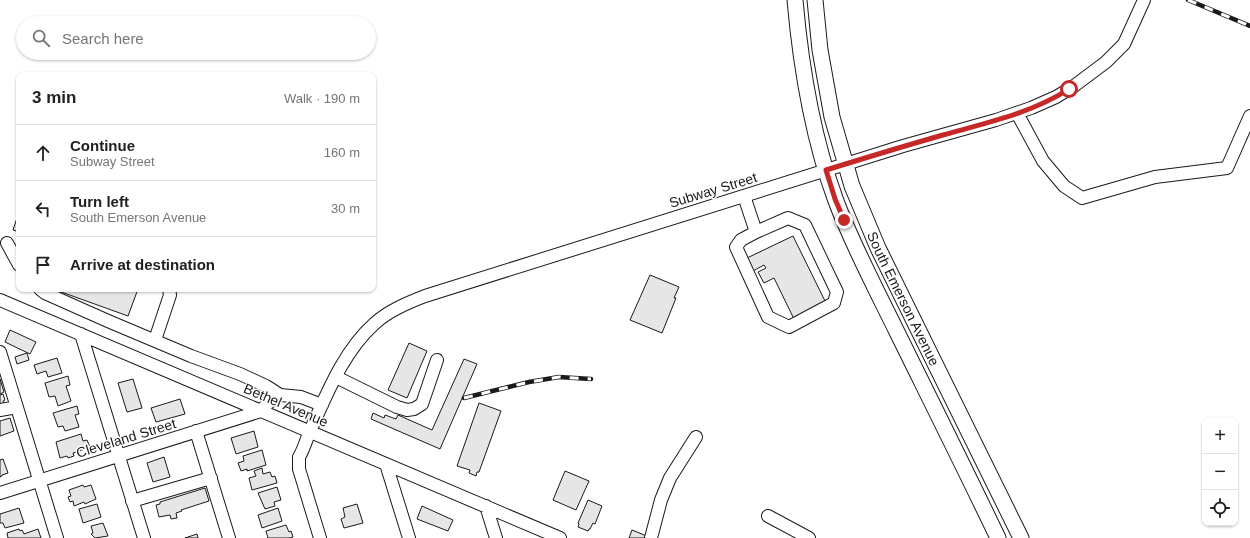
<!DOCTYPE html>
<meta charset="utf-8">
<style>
body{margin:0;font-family:Helvetica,sans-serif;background:#f6f6f6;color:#202124}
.controls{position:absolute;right:12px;bottom:12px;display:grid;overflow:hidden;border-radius:8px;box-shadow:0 1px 3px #0004}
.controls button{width:36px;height:36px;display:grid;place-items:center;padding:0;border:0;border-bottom:1px solid #e0e0e0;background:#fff;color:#202124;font:20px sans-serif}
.stop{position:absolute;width:12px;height:12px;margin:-9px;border:3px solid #c62828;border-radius:50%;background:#fff}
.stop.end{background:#c62828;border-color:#fff;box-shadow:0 1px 4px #0008}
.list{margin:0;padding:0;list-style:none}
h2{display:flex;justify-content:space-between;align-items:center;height:52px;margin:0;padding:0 16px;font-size:17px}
h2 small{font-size:13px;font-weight:400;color:#757577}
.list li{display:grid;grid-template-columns:26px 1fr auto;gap:12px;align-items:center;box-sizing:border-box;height:56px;padding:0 16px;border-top:1px solid #e0e0e0}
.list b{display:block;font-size:15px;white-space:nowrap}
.list p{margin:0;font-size:13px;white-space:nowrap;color:#757577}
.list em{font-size:13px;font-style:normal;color:#757577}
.icon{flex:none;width:22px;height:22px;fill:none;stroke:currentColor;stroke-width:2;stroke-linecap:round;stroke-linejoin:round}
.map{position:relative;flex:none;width:1250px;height:538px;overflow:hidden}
.search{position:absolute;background:#fff;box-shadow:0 1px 3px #0004;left:16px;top:16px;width:360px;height:44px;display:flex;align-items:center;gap:10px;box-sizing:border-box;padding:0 14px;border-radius:22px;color:#757577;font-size:15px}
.panel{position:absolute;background:#fff;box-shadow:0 1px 3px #0004;left:16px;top:72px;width:360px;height:220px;border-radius:8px}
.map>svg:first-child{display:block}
.building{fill:#e6e6e6;stroke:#1a1a1a}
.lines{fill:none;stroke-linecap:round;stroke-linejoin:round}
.minor-casing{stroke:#1a1a1a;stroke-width:14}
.major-casing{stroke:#1a1a1a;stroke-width:17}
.minor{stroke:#fff;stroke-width:12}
.major{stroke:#fff;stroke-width:15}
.rail-casing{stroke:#1a1a1a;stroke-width:4.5}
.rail{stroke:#fff;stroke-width:3;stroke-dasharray:9;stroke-linecap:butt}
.route{stroke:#c62828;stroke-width:5}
.labels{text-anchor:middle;stroke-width:3;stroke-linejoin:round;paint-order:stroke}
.street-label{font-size:14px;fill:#1a1a1a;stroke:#fff}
</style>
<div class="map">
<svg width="1250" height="538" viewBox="0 0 1250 538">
<rect width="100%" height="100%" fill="#fff"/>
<!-- building -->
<path class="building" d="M 19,212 L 19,232 L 13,230 Z
M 793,236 L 826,303 L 794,319 L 774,278 L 764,283 L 758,272 L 766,268 L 764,265 L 753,271 L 747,258 Z
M 650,275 L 679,287 L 674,298 L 676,298 L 662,333 L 630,320 Z
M 53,289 L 138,289 L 128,316 Z
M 10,330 L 36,342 L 30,354 L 5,342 Z
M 409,343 L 427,351 L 407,398 L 388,390 Z
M 27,353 L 29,360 L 17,364 L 15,357 Z
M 57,358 L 62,373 L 48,377 L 46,371 L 37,374 L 34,365 Z
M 464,359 L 477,364 L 440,449 L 371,419 L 373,413 L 384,418 L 385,415 L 396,419 L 398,415 L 432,430 Z
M 68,376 L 70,385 L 66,386 L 71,401 L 58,406 L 55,396 L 49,397 L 45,383 Z
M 0,379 L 4,392 L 0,394 Z
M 133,379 L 142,408 L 127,412 L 118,383 Z
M 3,394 L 5,400 L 3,401 L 5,406 L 0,407 L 0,395 Z
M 180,399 L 185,414 L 156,422 L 151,408 Z
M 479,403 L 501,411 L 479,472 L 477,472 L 476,476 L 469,473 L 470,470 L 457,466 Z
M 77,406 L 79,414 L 75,415 L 79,427 L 65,431 L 63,426 L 58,427 L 53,413 Z
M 10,418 L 14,431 L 0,436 L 0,421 Z
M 254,431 L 258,447 L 236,454 L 231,438 Z
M 81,434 L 83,441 L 87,440 L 90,447 L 73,453 L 74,456 L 68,458 L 67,456 L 60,458 L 56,442 Z
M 262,450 L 266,465 L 247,471 L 247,469 L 241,471 L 238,463 L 244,461 L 243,456 Z
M 164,457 L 170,477 L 153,482 L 147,463 Z
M 3,459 L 8,473 L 2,475 L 2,476 L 0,477 L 0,460 Z
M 262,468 L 263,474 L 270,472 L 272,477 L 275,476 L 277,483 L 252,490 L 249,478 L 256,476 L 254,471 Z
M 565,471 L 589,481 L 576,510 L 553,500 Z
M 83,485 L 84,487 L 91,485 L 96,499 L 85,504 L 84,502 L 74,506 L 73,501 L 70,502 L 68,497 L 71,496 L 69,490 Z
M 277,487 L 281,500 L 274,502 L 275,506 L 265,509 L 258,493 Z
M 205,488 L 209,501 L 181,510 L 182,511 L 176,513 L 177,518 L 171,519 L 170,515 L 159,517 L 156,505 L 160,504 L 160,502 Z
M 588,500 L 602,506 L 595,524 L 593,523 L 590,529 L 589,529 L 588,531 L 578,527 L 579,524 L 578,523 Z
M 97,504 L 101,517 L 83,523 L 79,509 Z
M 357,504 L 363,523 L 344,528 L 341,519 L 345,517 L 343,508 Z
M 422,506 L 453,520 L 448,531 L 417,519 Z
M 19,508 L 24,523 L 5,528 L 3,523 L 0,523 L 0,514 Z
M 278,508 L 282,521 L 262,528 L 258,515 Z
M 103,523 L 108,536 L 95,538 L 91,534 L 93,533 L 91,526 Z
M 286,525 L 289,532 L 291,531 L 293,537 L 290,538 L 268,538 L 266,531 Z
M 19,529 L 20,531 L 22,530 L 24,534 L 38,529 L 41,538 L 8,538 L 7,533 Z
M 632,530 L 649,537 L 649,538 L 629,538 Z
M 197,534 L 198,538 L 185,538 Z"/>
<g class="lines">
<!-- minor casing -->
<g class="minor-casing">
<path id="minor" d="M 1017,113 L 1043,161 L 1064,186 L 1082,198 L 1155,177 L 1227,168 L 1250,116
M 744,196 L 756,232 L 788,218 L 805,225 L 837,292 L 834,303 L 789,327 L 768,317 L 736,247 L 741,240 L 756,232
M 7,243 L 19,265
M 40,289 L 45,293 L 108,321 L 191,356 L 240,374 L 266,386 L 280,395 L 301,397 L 322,405
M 0,300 L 560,538
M 81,334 L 144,538
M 155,340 L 170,295 L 169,289
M 0,352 L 57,538
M 336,377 L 397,407 L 407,410 L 414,409 L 422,404 L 437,360
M 0,410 L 17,407
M 196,431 L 229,538
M 386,464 L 409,538
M 0,493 L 261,411 L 268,403 L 280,395
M 132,501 L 211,478
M 486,506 L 496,538
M 768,516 L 809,538
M 320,538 L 299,469 L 299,457 C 304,449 306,440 310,431 C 327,394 343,352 374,324 C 388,311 407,303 425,296 L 903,146 L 996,120 L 1031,108 L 1056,97 L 1074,86 L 1106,62 L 1124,44 L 1144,0
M 651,538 L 661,500 L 670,478 L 696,437"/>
</g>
<!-- major casing -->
<g class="major-casing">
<g id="major">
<path d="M 795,0 C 801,68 812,136 836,201 C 853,246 876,289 897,332 C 931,401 965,469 998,538"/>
<path id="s1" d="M 815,0 L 820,50 L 832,117 L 852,186 L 878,248 L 1021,538"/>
</g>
</g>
<!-- minor -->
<use href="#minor" class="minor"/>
<!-- major -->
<use href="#major" class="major"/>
<!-- rail casing -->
<g class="rail-casing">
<path id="rail" d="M 1188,0 L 1250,26
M 464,398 L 529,382 L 559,377 L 591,379"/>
</g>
<!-- rail -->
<use href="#rail" class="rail"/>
</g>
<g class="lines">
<!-- route -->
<path class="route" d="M 844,220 L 835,199 L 826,170 C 865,158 904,146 943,135 C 986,123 1032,113 1069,89"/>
</g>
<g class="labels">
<!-- street labels -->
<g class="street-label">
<text transform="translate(713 190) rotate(-17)" y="5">Subway Street</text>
<text dy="5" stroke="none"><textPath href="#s1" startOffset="314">South Emerson Avenue</textPath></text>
<text transform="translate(286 405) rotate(23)" y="5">Bethel Avenue</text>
<text transform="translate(126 438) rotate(-17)" y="5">Cleveland Street</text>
</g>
</g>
</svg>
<div class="controls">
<button>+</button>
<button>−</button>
<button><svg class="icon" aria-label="locate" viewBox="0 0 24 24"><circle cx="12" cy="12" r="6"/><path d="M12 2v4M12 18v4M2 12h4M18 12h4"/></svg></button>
</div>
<div class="stop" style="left:1069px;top:89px"></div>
<div class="stop end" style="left:844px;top:220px"></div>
<div class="search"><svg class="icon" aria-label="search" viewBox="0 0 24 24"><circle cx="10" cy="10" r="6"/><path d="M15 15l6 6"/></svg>Search here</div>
<section class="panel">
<h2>3 min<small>Walk · 190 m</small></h2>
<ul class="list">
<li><svg class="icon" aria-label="ahead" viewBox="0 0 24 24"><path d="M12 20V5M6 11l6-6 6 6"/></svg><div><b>Continue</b><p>Subway Street</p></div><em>160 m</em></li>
<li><svg class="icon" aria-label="left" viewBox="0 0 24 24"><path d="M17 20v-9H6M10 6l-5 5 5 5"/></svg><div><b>Turn left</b><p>South Emerson Avenue</p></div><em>30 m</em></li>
<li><svg class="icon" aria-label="arrive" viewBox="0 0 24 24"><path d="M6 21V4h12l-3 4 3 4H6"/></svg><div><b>Arrive at destination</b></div></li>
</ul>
</section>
</div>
